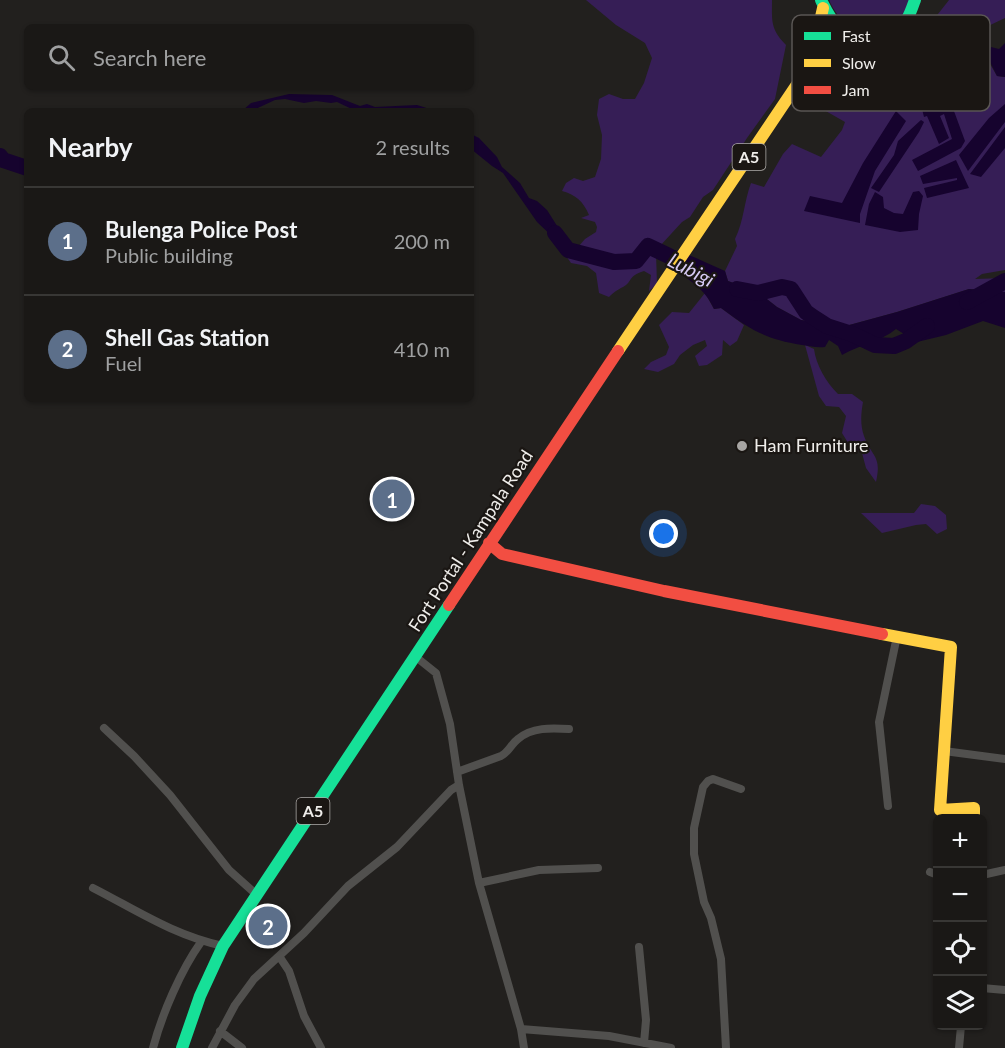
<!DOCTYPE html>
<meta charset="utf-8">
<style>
body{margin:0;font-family:Lato,sans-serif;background:#23211f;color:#f1f3f6}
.controls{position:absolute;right:18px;bottom:18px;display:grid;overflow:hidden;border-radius:9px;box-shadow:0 2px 4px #0004}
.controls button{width:54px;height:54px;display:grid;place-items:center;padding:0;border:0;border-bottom:2px solid #383735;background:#1a1816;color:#f1f3f6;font:30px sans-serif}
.you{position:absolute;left:664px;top:534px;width:21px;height:21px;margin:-15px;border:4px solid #fff;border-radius:50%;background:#1a73e8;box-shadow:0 0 0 9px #1a73e833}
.badge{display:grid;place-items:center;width:39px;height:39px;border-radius:50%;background:#a7a5a3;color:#fff;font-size:20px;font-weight:700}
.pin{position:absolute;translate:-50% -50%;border:3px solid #fff;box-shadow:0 2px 6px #0006}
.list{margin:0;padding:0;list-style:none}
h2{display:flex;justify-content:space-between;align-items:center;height:78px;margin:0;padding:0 24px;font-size:26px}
h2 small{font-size:20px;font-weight:400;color:#9fa0a1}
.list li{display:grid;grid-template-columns:39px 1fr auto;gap:18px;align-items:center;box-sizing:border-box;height:108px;padding:0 24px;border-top:2px solid #383735}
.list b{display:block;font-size:22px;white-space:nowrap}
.list p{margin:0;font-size:20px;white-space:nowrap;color:#9fa0a1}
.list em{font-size:20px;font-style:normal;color:#9fa0a1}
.icon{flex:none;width:33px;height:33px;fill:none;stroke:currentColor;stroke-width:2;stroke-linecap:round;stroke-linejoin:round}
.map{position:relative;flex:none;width:1005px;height:1048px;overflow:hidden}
.search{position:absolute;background:#1a1816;box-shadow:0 2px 4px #0004;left:24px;top:24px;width:450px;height:66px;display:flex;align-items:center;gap:15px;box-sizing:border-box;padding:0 21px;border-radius:9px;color:#9fa0a1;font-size:22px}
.panel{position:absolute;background:#1a1816;box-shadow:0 2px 4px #0004;left:24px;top:108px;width:450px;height:294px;border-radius:9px}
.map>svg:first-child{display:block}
.green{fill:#361e56}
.water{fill:#16032e}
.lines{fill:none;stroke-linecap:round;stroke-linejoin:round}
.river{stroke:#16032e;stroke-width:16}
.street{stroke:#51504e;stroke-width:8}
.fast{stroke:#16e098;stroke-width:12}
.slow{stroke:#ffcf43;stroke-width:12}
.jam{stroke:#f24e42;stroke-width:12}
.poi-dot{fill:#a7a5a3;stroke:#1a1613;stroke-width:2}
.labels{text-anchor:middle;stroke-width:4.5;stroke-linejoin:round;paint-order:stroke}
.shield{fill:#1a1613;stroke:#afacaa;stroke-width:1.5}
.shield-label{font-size:16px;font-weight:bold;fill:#efedea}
.poi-label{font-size:18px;fill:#efedea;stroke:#1a1613;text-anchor:start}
.street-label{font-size:18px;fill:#efedea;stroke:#1a1613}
.water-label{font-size:20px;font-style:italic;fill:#d5c9f3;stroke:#1a1613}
.key{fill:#1a1613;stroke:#5a5654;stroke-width:1.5}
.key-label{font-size:16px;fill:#efedea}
</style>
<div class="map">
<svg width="1005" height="1048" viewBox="0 0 1005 1048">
<rect width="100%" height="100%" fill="#22201e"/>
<!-- green -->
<path class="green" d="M 586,0 L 772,0 C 772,20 770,29 786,45 L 775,99 L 747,138 L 713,190 L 703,197 L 690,217 L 682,222 L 660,246 L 649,246 L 656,253 L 657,284 L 649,291 L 651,275 L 644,271 C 627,276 633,282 623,287 C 617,290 614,292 609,297 L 599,293 L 596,273 L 587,266 L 571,263 L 564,253 L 571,248 L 578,247 L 585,239 L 596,232 L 597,227 L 595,222 L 581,218 L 589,215 C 583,201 576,195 562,191 L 566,183 L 574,178 L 583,181 L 595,177 L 601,159 L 602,135 L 597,115 L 599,99 L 609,94 L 623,99 L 635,99 L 644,83 L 652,58 L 645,43 L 616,25 Z
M 829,0 L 911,0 C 893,41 848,43 829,0 Z
M 949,0 L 1005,0 L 1005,18 L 984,28 L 977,39 C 981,52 990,63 997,76 L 1005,77 L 1005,270 L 982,274 L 975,279 L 1005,278 L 1005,292 L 969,289 L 897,312 L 842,327 L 801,320 L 777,307 L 758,292 L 728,281 L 725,271 L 737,246 L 735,239 C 744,220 744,202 751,183 L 764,187 L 783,154 L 792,144 L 821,157 L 842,130 L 845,122 L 824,110 L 817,99 L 869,50 C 876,50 886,51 893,49 C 916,43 935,18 949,0 Z
M 705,293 L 714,309 L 721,308 L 744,325 L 737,341 L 730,346 L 723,340 L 722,355 L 707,365 L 699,366 L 695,356 L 707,346 L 705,340 L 693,345 L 680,355 L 674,364 L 658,372 L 644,369 L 651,362 L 666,355 L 669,347 L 659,325 L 672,312 L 689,313 Z
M 805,345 L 814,349 C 816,365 826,382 838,394 L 852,394 L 863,402 C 861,413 860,425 864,436 C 872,458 882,455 876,482 L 866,468 L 862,453 L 850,446 L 842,433 L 846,416 L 839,407 L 826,406 L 819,396 Z
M 921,504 L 935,506 L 946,515 L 947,529 L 937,534 L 926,524 L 916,525 L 882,533 L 861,513 L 914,513 Z"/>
<!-- water -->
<path class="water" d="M 1005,43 L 1005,77 L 997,76 L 987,56 L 991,47 L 999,49 Z
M 971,77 L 978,81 L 977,87 L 951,103 L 965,141 L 961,148 L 918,171 L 912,160 L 952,139 L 944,114 L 940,116 L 949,138 L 939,144 L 927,116 L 924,117 L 922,109 L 945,101 L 943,91 Z
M 289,94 L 332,95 L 360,106 L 367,104 L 375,107 L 417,105 L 436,111 L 356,111 L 337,102 L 331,103 L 316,101 L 304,103 L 285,99 L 275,100 L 251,111 L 242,111 L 251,103 Z
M 1005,104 L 1005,122 L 968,171 L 959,155 L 989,118 Z
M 896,111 L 906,121 L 875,171 L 860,214 L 860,223 L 804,211 L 810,196 L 842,203 L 863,163 Z
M 921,120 L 924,122 L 919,132 L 879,192 L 871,188 L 894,155 L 898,141 Z
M 1005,127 L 1005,148 L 981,177 L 970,174 Z
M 471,134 L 479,138 L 497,157 L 502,167 L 520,183 L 529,198 L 537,201 L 547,210 L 571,248 L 564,253 L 555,239 L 537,222 L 503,173 L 492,166 L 471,149 Z
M 956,160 L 969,188 L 927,198 L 924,188 L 957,180 L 957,178 L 923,184 L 920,176 Z
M 919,191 L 923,196 L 919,214 L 918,230 L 900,232 L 865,225 L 869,204 L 875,192 L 883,197 L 884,208 L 894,213 L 903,214 L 913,192 Z
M 648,246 C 676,246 701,261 725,271 L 728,281 L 758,292 L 777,307 L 801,320 L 842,327 L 897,312 L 969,289 L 1005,292 L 1005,328 L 983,321 L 946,335 L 917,342 L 896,329 C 880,342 861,344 842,355 L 838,346 L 829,340 L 825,347 C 816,348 811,346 802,345 C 765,339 751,330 721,308 L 714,309 C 705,288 687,279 670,266 C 662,259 656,252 648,246 Z"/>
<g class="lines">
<!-- river -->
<path class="river" d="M 0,156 L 3,160 L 27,168
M 555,233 L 568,250 L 614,262 L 636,261 L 648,246 L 669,256
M 737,289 L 758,293 L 782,287 L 791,289 L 806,312 L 813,317 L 827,326 L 852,334 L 875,345 L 894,346 L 906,341 L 927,326
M 967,302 L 1005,281"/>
<!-- street -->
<path class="street" d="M 416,657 L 436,673 L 450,724 L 459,785 L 479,883 L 521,1029 L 524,1048
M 104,728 L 134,756 L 170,795 L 229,870 L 257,895
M 944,751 L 1005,759
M 457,772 L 501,756 C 509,752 511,744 518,739 C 532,727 551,728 569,729
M 888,806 L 879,722 L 897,636
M 930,872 L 938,875
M 982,875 L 1005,870
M 479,883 L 539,870 L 598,868
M 93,888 C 138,911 173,935 223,946
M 639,947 L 646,1020 L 644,1043
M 279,956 L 289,971 L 304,1016 L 321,1048
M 982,988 L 1005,990
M 521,1029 L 609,1036 L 671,1048
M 220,1031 L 242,1048
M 153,1048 C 162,1014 181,970 201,942
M 212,1048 L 235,1005 L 254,979 L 304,933 L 348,886 L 397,847 L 451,790 L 459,785
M 726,1048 L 721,959 L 711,918 L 704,902 L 694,854 L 694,828 L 703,787 L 708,781 L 713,779 L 741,789
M 959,1048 L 961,1026"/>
<!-- fast -->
<path class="fast" d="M 821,0 C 826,10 830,19 838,27 C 859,45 893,40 908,17 C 911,12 913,5 915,0
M 810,65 L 848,46 L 868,39
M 182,1048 L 200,996 L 223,946 L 449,605"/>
<!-- slow -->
<path class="slow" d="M 618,351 L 810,65 L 823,8
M 882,634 L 951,647 L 940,810 L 974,808 L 974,818"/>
<!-- jam -->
<path class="jam" d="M 489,543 L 502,554 L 664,591 L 882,634
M 449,605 L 618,351"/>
</g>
<!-- markers -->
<circle class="poi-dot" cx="742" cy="446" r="6"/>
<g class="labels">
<!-- shield labels -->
<g class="shield">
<rect x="732.5" y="144" width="33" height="26" rx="4.5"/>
<rect x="296.5" y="798" width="33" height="26" rx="4.5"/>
</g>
<g class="shield-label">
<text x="749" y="163">A5</text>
<text x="313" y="817">A5</text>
</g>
<!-- poi labels -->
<g class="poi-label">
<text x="754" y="452">Ham Furniture</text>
</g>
<!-- street labels -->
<g class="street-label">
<text transform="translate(471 541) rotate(-57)" y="6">Fort Portal - Kampala Road</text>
</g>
<!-- water labels -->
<g class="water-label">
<text transform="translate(691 270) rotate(28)" y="7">Lubigi</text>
</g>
</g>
<!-- legend -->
<rect x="792" y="15" width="198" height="96" rx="9" class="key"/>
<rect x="804" y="32" width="27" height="8" fill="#16e098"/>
<rect x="804" y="59" width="27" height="8" fill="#ffcf43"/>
<rect x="804" y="86" width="27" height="8" fill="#f24e42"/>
<g class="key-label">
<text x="842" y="42">Fast</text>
<text x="842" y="69">Slow</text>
<text x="842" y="96">Jam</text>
</g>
</svg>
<div class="controls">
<button>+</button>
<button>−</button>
<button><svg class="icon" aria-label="locate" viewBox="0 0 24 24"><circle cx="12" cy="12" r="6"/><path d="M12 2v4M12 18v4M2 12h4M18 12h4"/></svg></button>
<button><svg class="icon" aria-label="layers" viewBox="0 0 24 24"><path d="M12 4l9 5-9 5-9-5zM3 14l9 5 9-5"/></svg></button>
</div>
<div class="you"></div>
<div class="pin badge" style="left:392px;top:499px;background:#5c6f8a">1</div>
<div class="pin badge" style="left:268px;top:926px;background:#5c6f8a">2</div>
<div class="search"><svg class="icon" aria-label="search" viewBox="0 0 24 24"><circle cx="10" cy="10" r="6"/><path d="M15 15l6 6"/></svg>Search here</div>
<section class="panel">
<h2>Nearby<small>2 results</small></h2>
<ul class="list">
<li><span class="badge" style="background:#5c6f8a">1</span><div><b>Bulenga Police Post</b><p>Public building</p></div><em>200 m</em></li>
<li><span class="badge" style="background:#5c6f8a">2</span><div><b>Shell Gas Station</b><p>Fuel</p></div><em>410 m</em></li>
</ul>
</section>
</div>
